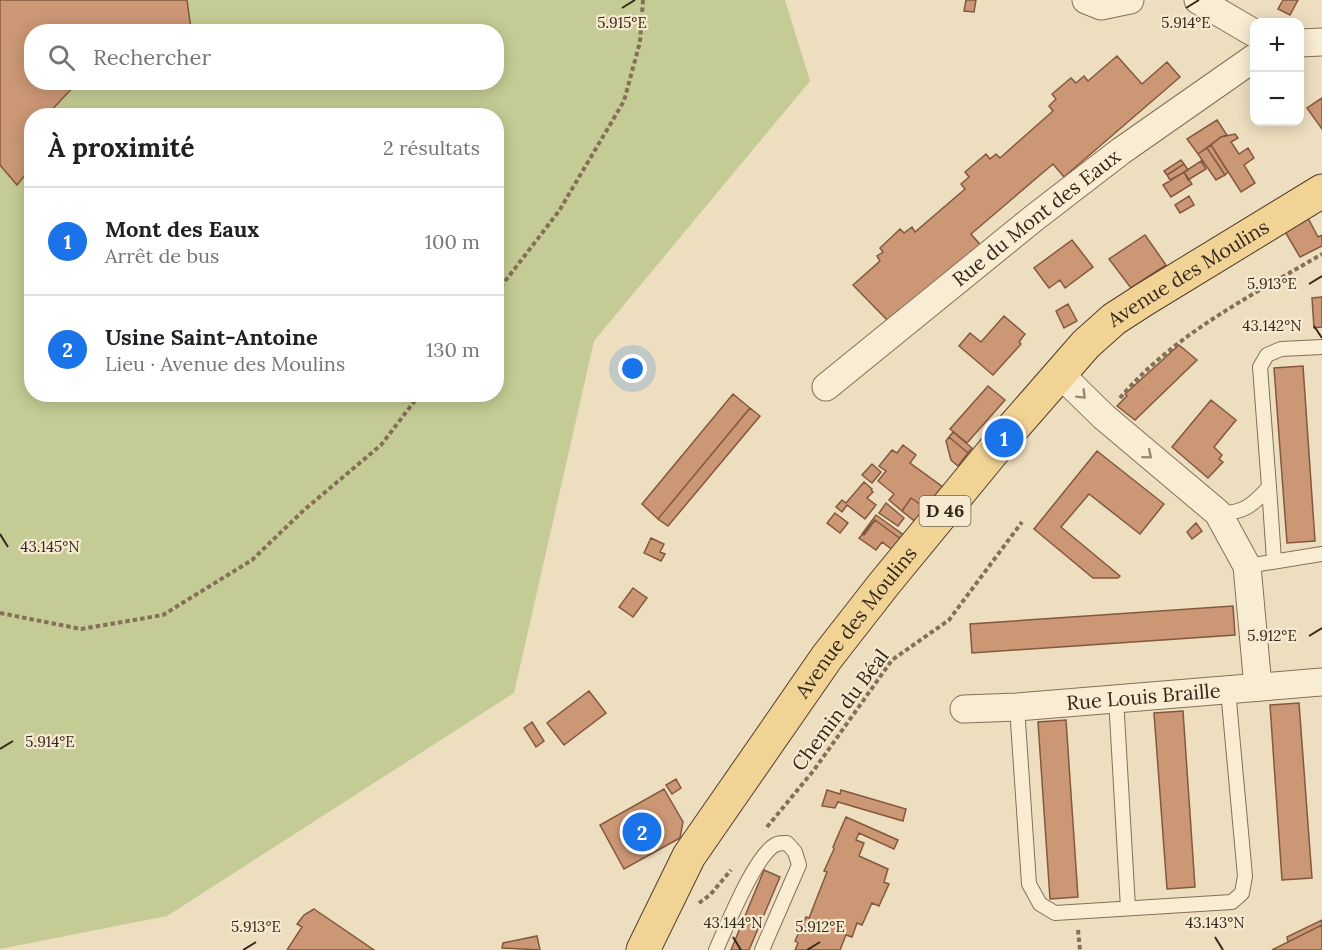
<!DOCTYPE html>
<html lang="fr">
<meta charset="utf-8">
<style>
body{margin:0;font-family:Lora,serif;background:#f6f6f6;color:#202124}
.controls{position:absolute;right:18px;top:18px;display:grid;overflow:hidden;border-radius:12px;box-shadow:0 3px 15px #0003}
.controls button{width:54px;height:54px;display:grid;place-items:center;padding:0;border:0;border-bottom:2px solid #e0e0e0;background:#fff;color:#202124;font:30px sans-serif}
.you{position:absolute;left:633px;top:369px;width:21px;height:21px;margin:-15px;border:4px solid #fff;border-radius:50%;background:#1a73e8;box-shadow:0 0 0 9px #1a73e833}
.badge{display:grid;place-items:center;width:39px;height:39px;border-radius:50%;background:#1a73e8;color:#fff;font-size:20px;font-weight:700}
.pin{position:absolute;translate:-50% -50%;border:3px solid #fff;box-shadow:0 2px 6px #0006}
.list{margin:0;padding:0;list-style:none}
h2{display:flex;justify-content:space-between;align-items:center;height:78px;margin:0;padding:0 24px;font-size:26px}
h2 small{font-size:20px;font-weight:400;color:#757577}
.list li{display:grid;grid-template-columns:39px 1fr auto;gap:18px;align-items:center;box-sizing:border-box;height:108px;padding:0 24px;border-top:2px solid #e0e0e0}
.list b{display:block;font-size:22px;white-space:nowrap}
.list p{margin:0;font-size:20px;white-space:nowrap;color:#757577}
.list em{font-size:20px;font-style:normal;color:#757577}
.icon{flex:none;width:33px;height:33px;fill:none;stroke:currentColor;stroke-width:2;stroke-linecap:round;stroke-linejoin:round}
.map{position:relative;flex:none;width:1322px;height:950px;overflow:hidden}
.search{position:absolute;background:#fff;box-shadow:0 3px 15px #0003;left:24px;top:24px;width:480px;height:66px;display:flex;align-items:center;gap:15px;box-sizing:border-box;padding:0 21px;border-radius:24px;color:#757577;font-size:22px}
.panel{position:absolute;background:#fff;box-shadow:0 3px 15px #0003;left:24px;top:108px;width:480px;height:294px;border-radius:24px}
.map>svg:first-child{display:block}
.green{fill:#c5cb94;fill-rule:evenodd}
.building{fill:#cb9775;stroke:#84583e;stroke-width:1.5}
.lines{fill:none;stroke-linecap:round;stroke-linejoin:round}
.lane-casing{stroke:#856f58;stroke-width:16}
.street-casing{stroke:#856f58;stroke-width:29}
.primary-casing{stroke:#533d2c;stroke-width:35}
.path{stroke:#856f58;stroke-width:4;stroke-dasharray:4.5 3;stroke-linecap:butt}
.lane{stroke:#f8ecd2;stroke-width:14}
.street{stroke:#f8ecd2;stroke-width:27}
.primary{stroke:#f1d396;stroke-width:33}
.oneway{stroke:#968a77}
.ticks{fill:none;stroke:#35281c;stroke-width:2}
.labels{text-anchor:middle;stroke-width:4.5;stroke-linejoin:round;paint-order:stroke}
.shield{fill:#f5e9cf;stroke:#6f6252;stroke-width:1.5}
.shield-label{font-size:18px;font-weight:bold;fill:#35281c}
.street-label{font-size:20px;fill:#35281c;stroke:#f5e9cf}
.ticks-label{font-size:15px;text-anchor:middle;fill:#35281c;stroke:#f5e9cf;stroke-width:4.5;stroke-linejoin:round;paint-order:stroke}
</style>
<div class="map">
<svg width="1322" height="950" viewBox="0 0 1322 950">
<rect width="100%" height="100%" fill="#eddebf"/>
<!-- green -->
<path class="green" d="M 0,0 L 785,0 L 810,81 L 594,341 L 514,693 L 167,916 L 0,949 ZM 32,32 L 496,32 L 496,82 L 32,82 ZM 32,116 L 496,116 L 496,394 L 32,394 Z"/>
<!-- building -->
<path class="building" d="M 0,0 L 187,0 L 191,29 L 187,32 L 32,32 L 32,82 L 78,82 L 46,116 L 32,116 L 32,166 L 17,185 L 0,165 Z
M 966,0 L 976,0 L 974,12 L 964,11 Z
M 1283,0 L 1298,0 L 1290,15 L 1278,9 Z
M 1117,56 L 1142,84 L 1167,62 L 1180,77 L 1064,177 L 1053,164 L 971,234 L 983,248 L 892,325 L 853,285 L 880,261 L 877,256 L 883,252 L 880,248 L 900,229 L 904,233 L 912,227 L 915,232 L 965,189 L 961,184 L 969,177 L 965,172 L 986,154 L 990,159 L 996,154 L 1000,158 L 1053,111 L 1049,106 L 1056,99 L 1052,94 L 1071,78 L 1076,83 L 1084,76 L 1088,81 Z
M 1322,98 L 1322,129 L 1307,108 Z
M 1217,120 L 1227,135 L 1221,137 L 1198,154 L 1187,139 Z
M 1235,134 L 1238,138 L 1231,142 L 1239,154 L 1248,148 L 1254,158 L 1244,165 L 1255,183 L 1241,192 L 1211,145 L 1221,137 Z
M 1211,145 L 1228,172 L 1225,175 L 1207,148 Z
M 1207,148 L 1225,175 L 1216,180 L 1198,154 Z
M 1181,160 L 1184,164 L 1167,175 L 1164,171 Z
M 1201,161 L 1206,169 L 1188,180 L 1184,172 Z
M 1184,164 L 1188,170 L 1170,180 L 1167,175 Z
M 1184,172 L 1192,184 L 1171,197 L 1163,185 Z
M 1189,196 L 1194,205 L 1180,213 L 1175,205 Z
M 1307,216 L 1318,237 L 1322,235 L 1322,246 L 1300,257 L 1284,230 Z
M 1145,235 L 1166,265 L 1131,288 L 1109,259 Z
M 1072,240 L 1093,267 L 1065,288 L 1060,280 L 1049,288 L 1034,268 Z
M 1322,297 L 1322,327 L 1314,328 L 1312,298 Z
M 1068,304 L 1077,321 L 1064,328 L 1056,311 Z
M 1004,316 L 1025,334 L 1019,342 L 1021,344 L 993,375 L 959,346 L 970,333 L 981,342 Z
M 1179,345 L 1197,360 L 1135,420 L 1117,406 L 1127,396 L 1125,394 Z
M 1303,366 L 1315,541 L 1287,543 L 1274,368 Z
M 988,386 L 1005,400 L 967,443 L 950,429 Z
M 733,394 L 750,408 L 658,519 L 642,504 Z
M 1211,400 L 1236,420 L 1214,447 L 1222,455 L 1219,459 L 1223,462 L 1208,478 L 1172,447 Z
M 750,408 L 760,416 L 668,526 L 658,519 Z
M 953,432 L 972,448 L 968,453 L 949,437 Z
M 949,437 L 968,453 L 958,466 L 951,460 L 946,441 Z
M 903,445 L 916,455 L 910,463 L 947,490 L 930,511 L 911,498 L 902,511 L 889,500 L 894,494 L 878,481 L 886,471 L 879,466 L 892,450 L 897,453 Z
M 1097,451 L 1164,504 L 1140,534 L 1089,494 L 1061,527 L 1120,576 L 1118,578 L 1093,578 L 1034,529 Z
M 872,464 L 881,472 L 872,483 L 862,475 Z
M 864,482 L 872,489 L 871,490 L 873,492 L 867,498 L 876,505 L 865,519 L 847,505 L 842,512 L 836,507 L 842,500 L 846,503 Z
M 911,498 L 930,511 L 917,523 L 902,511 Z
M 886,503 L 904,518 L 898,526 L 879,513 Z
M 835,513 L 848,523 L 840,533 L 827,523 Z
M 876,515 L 905,536 L 902,540 L 875,520 L 864,535 L 862,534 Z
M 875,520 L 902,540 L 894,551 L 882,542 L 876,550 L 859,538 Z
M 1196,523 L 1202,531 L 1192,539 L 1187,532 Z
M 651,538 L 664,544 L 660,552 L 665,554 L 661,561 L 644,553 Z
M 633,588 L 647,598 L 633,617 L 619,607 Z
M 1233,606 L 1235,635 L 972,653 L 970,624 Z
M 589,691 L 606,713 L 564,745 L 547,723 Z
M 1299,703 L 1312,878 L 1282,880 L 1270,705 Z
M 1183,711 L 1195,887 L 1167,889 L 1154,713 Z
M 1066,720 L 1078,897 L 1050,899 L 1038,722 Z
M 532,722 L 544,741 L 536,747 L 524,728 Z
M 676,779 L 681,788 L 672,794 L 666,785 Z
M 664,789 L 683,822 L 680,838 L 624,869 L 600,825 Z
M 827,790 L 840,794 L 841,790 L 906,809 L 903,821 L 838,802 L 835,808 L 822,806 Z
M 846,817 L 898,840 L 894,849 L 859,833 L 856,840 L 864,843 L 859,856 L 888,869 L 884,882 L 889,884 L 879,906 L 872,903 L 862,925 L 857,923 L 852,937 L 846,935 L 840,950 L 795,950 L 798,943 L 795,941 L 806,917 L 809,918 L 827,872 L 824,871 L 834,849 L 833,847 Z
M 764,870 L 780,877 L 749,950 L 731,950 Z
M 314,909 L 374,950 L 287,950 L 302,927 L 297,924 L 304,915 Z
M 1322,920 L 1322,925 L 1288,942 L 1287,937 Z
M 1322,925 L 1322,950 L 1272,950 Z
M 537,936 L 540,950 L 502,948 L 503,943 Z"/>
<g class="lines">
<!-- lane casing -->
<g class="lane-casing">
<path id="lane" d="M 1269,487 L 1274,560
M 1218,513 C 1243,514 1253,505 1269,487 L 1260,367 L 1267,355 L 1281,349 L 1322,347
M 1247,566 L 1322,554
M 1116,698 L 1128,908
M 1017,707 L 1029,884 L 1040,904 L 1055,913 L 1232,902 L 1242,893 L 1245,876 L 1228,690
M 716,950 C 726,928 756,852 777,844 C 780,843 784,843 787,843 L 795,852 L 799,865 L 762,950"/>
</g>
<!-- street casing -->
<g class="street-casing">
<g id="street">
<path d="M 1086,0 L 1101,6 L 1130,0"/>
<path d="M 1198,0 L 1254,33"/>
<path d="M 1300,43 L 1322,42"/>
<path d="M 1060,374 L 1104,417 L 1218,513 L 1247,566 L 1258,687"/>
<path id="s1" d="M 826,387 L 1034,218 L 1121,151 L 1254,58"/>
<path id="s2" d="M 964,709 L 1017,707 L 1322,682"/>
</g>
</g>
<!-- primary casing -->
<g class="primary-casing">
<g id="primary">
<path id="s3" d="M 643,950 L 689,856 L 827,657 L 884,584 L 1004,438 L 1086,344 L 1114,319 L 1145,299 L 1322,191"/>
</g>
</g>
<!-- path -->
<path class="path" d="M 496,293 L 559,211 L 624,101 L 640,42 L 643,0
M 1120,398 C 1174,334 1251,296 1322,254
M 0,613 L 81,629 L 163,615 L 252,560 L 304,510 L 381,445 L 420,394
M 767,827 L 814,770 L 892,660 L 949,620 L 1022,522
M 699,903 L 710,895 L 731,870
M 1078,930 L 1080,950"/>
<!-- lane -->
<use href="#lane" class="lane"/>
<!-- street -->
<use href="#street" class="street"/>
<!-- primary -->
<use href="#primary" class="primary"/>
</g>
<!-- one-way arrows -->
<defs><path id="oneway-chevron" d="M-2-3.5L2.5 0L-2 3.5" fill="none" stroke-width="1.6" stroke-linecap="round" stroke-linejoin="round" transform="scale(1.5)"/></defs>
<g class="oneway">
<use href="#oneway-chevron" transform="translate(1082 395) rotate(45)"/>
<use href="#oneway-chevron" transform="translate(1148 455) rotate(40)"/>
</g>
<!-- ticks -->
<path class="ticks" d="M 622,8 L 635,0M 1186,8 L 1199,0M 1309,284 L 1322,276M 1314,326 L 1322,338M 0,534 L 8,547M 1309,636 L 1322,628M 0,749 L 13,741M 733,937 L 741,950M 1215,937 L 1223,950M 243,950 L 256,942M 807,950 L 820,942"/>
<g class="labels">
<!-- shield labels -->
<rect class="shield" x="919.5" y="496" width="51" height="30" rx="4.5"/>
<g class="shield-label">
<text x="945" y="517">D 46</text>
</g>
<!-- street labels -->
<g class="street-label">
<text dy="7" stroke="none"><textPath href="#s1" startOffset="270">Rue du Mont des Eaux</textPath></text>
<text dy="7" stroke="none"><textPath href="#s3" startOffset="878">Avenue des Moulins</textPath></text>
<text dy="7" stroke="none"><textPath href="#s3" startOffset="392">Avenue des Moulins</textPath></text>
<text dy="7" stroke="none"><textPath href="#s2" startOffset="180">Rue Louis Braille</textPath></text>
<text transform="translate(840 710) rotate(-53)" y="7">Chemin du Béal</text>
</g>
</g>
<g class="ticks-label">
<text x="622" y="28">5.915°E</text>
<text x="1186" y="28">5.914°E</text>
<text x="1272" y="289">5.913°E</text>
<text x="1272" y="331">43.142°N</text>
<text x="50" y="552">43.145°N</text>
<text x="1272" y="641">5.912°E</text>
<text x="50" y="747">5.914°E</text>
<text x="733" y="928">43.144°N</text>
<text x="1215" y="928">43.143°N</text>
<text x="256" y="932">5.913°E</text>
<text x="820" y="932">5.912°E</text>
</g>
</svg>
<div class="controls">
<button>+</button>
<button>−</button>
</div>
<div class="you"></div>
<div class="pin badge" style="left:1004px;top:438px">1</div>
<div class="pin badge" style="left:642px;top:832px">2</div>
<div class="search"><svg class="icon" aria-label="search" viewBox="0 0 24 24"><circle cx="10" cy="10" r="6"/><path d="M15 15l6 6"/></svg>Rechercher</div>
<section class="panel">
<h2>À proximité<small>2 résultats</small></h2>
<ul class="list">
<li><span class="badge">1</span><div><b>Mont des Eaux</b><p>Arrêt de bus</p></div><em>100 m</em></li>
<li><span class="badge">2</span><div><b>Usine Saint-Antoine</b><p>Lieu · Avenue des Moulins</p></div><em>130 m</em></li>
</ul>
</section>
</div>
